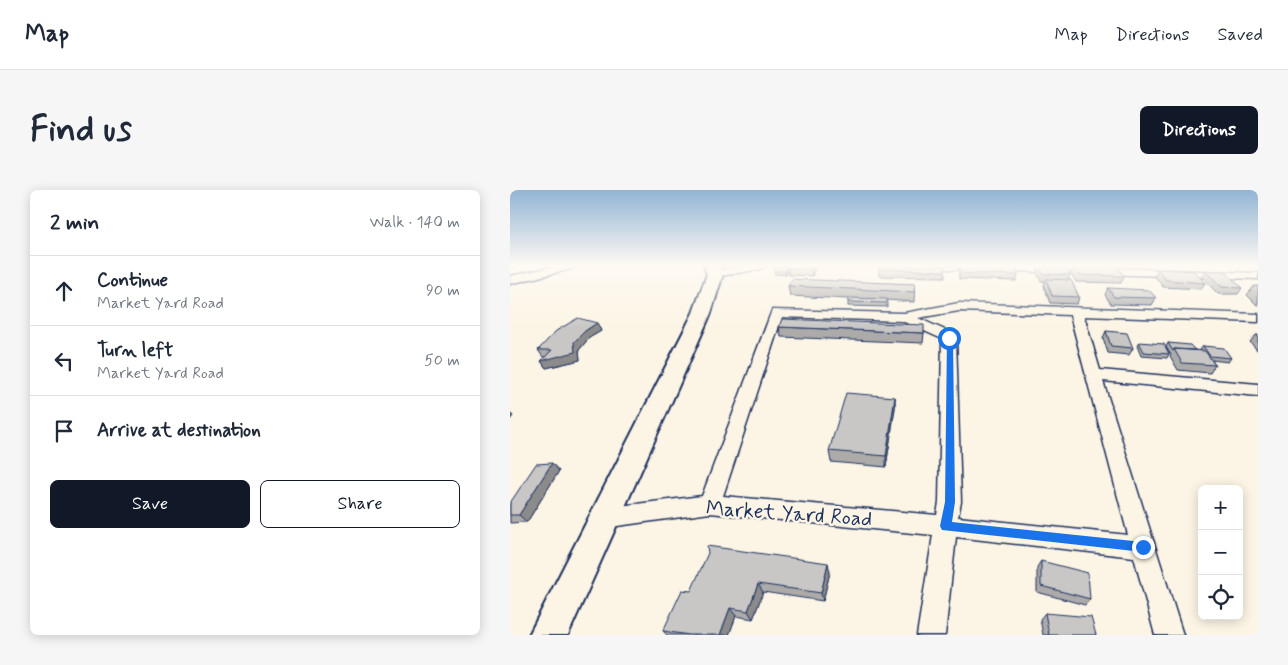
<!DOCTYPE html>
<meta charset="utf-8">
<style>
body{margin:0;font-family:Mynerve,sans-serif;background:#f6f6f7;color:#1f2937}
.controls{position:absolute;right:15px;bottom:15px;display:grid;overflow:hidden;border-radius:8px;box-shadow:0 2px 12px #0003}
.controls button{width:45px;height:45px;display:grid;place-items:center;padding:0;border:0;border-bottom:1px solid #e0e1e3;background:#fff;color:#1f2937;font:25px sans-serif}
.stop{position:absolute;width:15px;height:15px;margin:-11px;border:4px solid #1a73e8;border-radius:50%;background:#fff}
.stop.end{background:#1a73e8;border-color:#fff;box-shadow:0 1px 5px #0008}
.list{margin:0;padding:0;list-style:none}
h2{display:flex;justify-content:space-between;align-items:center;height:65px;margin:0;padding:0 20px;font-size:21px}
h2 small{font-size:16px;font-weight:400;color:#747a83}
.list li{display:grid;grid-template-columns:32px 1fr auto;gap:15px;align-items:center;box-sizing:border-box;height:70px;padding:0 20px;border-top:1px solid #e0e1e3}
.list b{display:block;font-size:19px;white-space:nowrap}
.list p{margin:0;font-size:16px;white-space:nowrap;color:#747a83}
.list em{font-size:16px;font-style:normal;color:#747a83}
.actions{display:flex;gap:10px;padding:15px 20px}
.actions a{flex:1;padding:11px 0;border:1px solid #111827;border-radius:8px;text-align:center;font-size:18px;color:#111827}
.actions .main{background:#111827;color:#fff}
.icon{flex:none;width:28px;height:28px;fill:none;stroke:currentColor;stroke-width:2;stroke-linecap:round;stroke-linejoin:round}
.map{position:relative;flex:none;width:748px;height:445px;overflow:hidden;border-radius:8px}
header{display:flex;align-items:center;gap:30px;box-sizing:border-box;height:70px;padding:0 25px;background:#fff;border-bottom:1px solid #e0e1e3}
header strong{font-size:24px}
nav{display:flex;gap:28px;margin-inline-start:auto;font-size:18px}
.intro{display:flex;align-items:center;justify-content:space-between;box-sizing:border-box;height:120px;padding:0 30px}
h1{margin:0;font-size:35px}
.button{padding:12px 22px;border-radius:8px;background:#111827;color:#fff;font-size:18px;font-weight:700}
main{display:flex;gap:30px;padding:0 30px}
aside{flex:1;background:#fff;border-radius:8px;box-shadow:0 2px 12px #0003}
.map>svg:first-child{display:block}
.lines{fill:none;stroke-linecap:round;stroke-linejoin:round}
.minor-casing{stroke:#1b2f5e;stroke-width:3}
.secondary-casing{stroke:#1b2f5e;stroke-width:4}
.minor{fill:#fcf5e5;fill-rule:evenodd}
.secondary{fill:#fcf5e5;fill-rule:evenodd}
.wall{fill:#acabaa;stroke:#1b2f5e}
.shaded-wall{fill:#8c8b8b;stroke:#1b2f5e}
.building{fill:#c8c7c6;stroke:#1b2f5e}
.route{fill:#1a73e8}
.labels{text-anchor:middle;stroke-width:5;stroke-linejoin:round;paint-order:stroke}
.near-street-label{font-size:21px;fill:#1b2f5e;stroke:#fcf5e5}
</style>
<header>
<strong>Map</strong>
<nav><a>Map</a><a>Directions</a><a>Saved</a></nav>
</header>
<div class="intro"><h1>Find us</h1><a class="button">Directions</a></div>
<main>
<aside>
<h2>2 min<small>Walk · 140 m</small></h2>
<ul class="list">
<li><svg class="icon" aria-label="ahead" viewBox="0 0 24 24"><path d="M12 20V5M6 11l6-6 6 6"/></svg><div><b>Continue</b><p>Market Yard Road</p></div><em>90 m</em></li>
<li><svg class="icon" aria-label="left" viewBox="0 0 24 24"><path d="M17 20v-9H6M10 6l-5 5 5 5"/></svg><div><b>Turn left</b><p>Market Yard Road</p></div><em>50 m</em></li>
<li><svg class="icon" aria-label="arrive" viewBox="0 0 24 24"><path d="M6 21V4h12l-3 4 3 4H6"/></svg><div><b>Arrive at destination</b></div></li>
</ul>
<div class="actions"><a class="main">Save</a><a>Share</a></div>
</aside>
<div class="map">
<svg width="748" height="445" viewBox="0 0 748 445">
<rect width="100%" height="100%" fill="#fcf5e5"/>
<filter id="ink" filterUnits="userSpaceOnUse"><feTurbulence type="fractalNoise" baseFrequency=".02" numOctaves="2"/><feDisplacementMap in="SourceGraphic" scale="10" xChannelSelector="R" yChannelSelector="G"/><feConvolveMatrix kernelMatrix="1 2 1 2 8 2 1 2 1" color-interpolation-filters="sRGB"/></filter>
<g filter="url(#ink)">
<g class="lines">
<!-- minor casing -->
<g class="minor-casing">
<path id="minor" d="M 46,76 L 67,76 L 65,78 L 0,94 L 0,86 Z
M 230,76 L 256,76 L 250,79 L 205,87 L 199,84 L 201,82 Z
M 430,76 L 545,76 L 748,83 L 748,89 L 436,79 Z
M 449,113 L 748,124 L 748,132 L 574,126 L 590,180 L 748,194 L 748,206 L 593,191 L 673,445 L 645,445 L 624,367 L 446,347 L 435,445 L 407,445 L 423,345 L 200,323 L 93,338 L 85,335 L 82,328 L 85,321 L 93,318 L 192,306 L 262,120 L 394,123 ZM 449,121 L 560,125 L 618,345 L 448,327 L 451,312 L 446,147 L 444,144 L 408,128 ZM 272,127 L 392,131 L 432,149 L 429,312 L 427,325 L 213,306 Z"/>
</g>
<!-- secondary casing -->
<g class="secondary-casing">
<path id="secondary" d="M 194,76 L 210,76 L 213,84 L 201,123 L 58,445 L 19,445 L 183,123 L 197,84 Z"/>
</g>
<!-- minor -->
<use href="#minor" class="minor"/>
<!-- secondary -->
<use href="#secondary" class="secondary"/>
</g>
<!-- wall -->
<path class="wall" d="M 279,76 L 305,78 L 302,86 L 279,85 L 278,80 L 276,85 L 265,84 L 264,81 Z
M 448,76 L 505,76 L 508,85 L 506,91 L 449,89 Z
M 528,76 L 555,76 L 560,85 L 558,90 L 569,107 L 567,114 L 540,113 L 534,96 L 535,91 L 531,91 L 527,82 Z
M 563,76 L 614,86 L 611,93 L 566,92 L 561,83 Z
M 369,79 L 435,81 L 435,87 L 369,86 Z
M 648,79 L 695,93 L 691,99 L 653,97 L 645,86 Z
M 695,81 L 732,98 L 728,104 L 708,104 L 692,87 Z
M 405,94 L 404,112 L 377,110 L 377,117 L 338,116 L 338,109 L 280,106 L 278,96 Z
M 744,96 L 748,96 L 748,116 L 737,105 Z
M 598,98 L 646,108 L 642,115 L 601,114 L 595,105 Z
M 87,133 L 91,141 L 79,148 L 69,160 L 70,170 L 36,178 L 31,171 L 35,167 L 33,167 L 28,160 Z
M 269,137 L 414,143 L 413,153 L 271,147 Z
M 596,141 L 623,158 L 619,165 L 598,163 L 593,148 Z
M 746,145 L 748,145 L 748,161 L 740,152 Z
M 629,152 L 659,164 L 657,168 L 631,166 L 627,156 Z
M 658,153 L 685,160 L 691,161 L 690,160 L 693,156 L 721,168 L 718,172 L 702,170 L 705,175 L 700,183 L 668,180 L 660,166 L 661,165 L 656,157 Z
M 385,207 L 385,218 L 376,277 L 321,272 L 319,261 Z
M 49,281 L 17,332 L 0,333 L 0,313 Z
M 531,371 L 580,409 L 575,415 L 527,402 L 527,377 Z
M 320,382 L 313,411 L 253,402 L 243,429 L 226,426 L 219,445 L 157,445 L 153,441 L 181,401 Z
M 535,423 L 586,445 L 533,445 L 530,429 Z"/>
<!-- shaded-wall -->
<path class="shaded-wall" d="M 278,76 L 279,76 L 278,80 L 276,85 L 275,81 Z
M 302,76 L 305,76 L 305,78 L 302,86 L 301,79 Z
M 87,133 L 91,141 L 79,148 L 69,160 L 70,170 L 36,178 L 31,171 L 64,152 L 75,141 Z
M 385,207 L 385,218 L 376,277 L 376,266 Z
M 0,223 L 3,226 L 0,230 Z
M 42,273 L 49,281 L 17,332 L 9,325 Z
M 318,373 L 320,382 L 313,411 L 311,403 Z
M 248,394 L 253,402 L 243,429 L 238,421 Z
M 220,418 L 226,426 L 219,445 L 210,445 Z"/>
<!-- building -->
<path class="building" d="M 267,76 L 278,76 L 275,81 L 264,81 Z
M 279,76 L 302,76 L 301,79 L 278,78 Z
M 369,76 L 435,76 L 435,81 L 369,79 Z
M 449,76 L 505,76 L 508,85 L 450,83 Z
M 529,76 L 555,76 L 560,85 L 533,84 Z
M 563,76 L 607,77 L 614,86 L 569,85 Z
M 648,79 L 684,81 L 695,93 L 656,90 Z
M 695,81 L 714,81 L 732,98 L 712,97 Z
M 282,89 L 405,94 L 404,102 L 278,96 Z
M 536,89 L 561,90 L 569,107 L 542,106 Z
M 598,98 L 639,100 L 646,108 L 604,107 Z
M 339,108 L 377,109 L 377,113 L 338,112 Z
M 68,128 L 87,133 L 75,141 L 64,152 L 65,162 L 31,171 L 42,160 L 28,160 L 46,141 Z
M 272,129 L 414,135 L 414,143 L 269,137 Z
M 596,141 L 617,143 L 623,158 L 601,156 Z
M 629,152 L 654,154 L 659,164 L 634,162 Z
M 658,153 L 680,155 L 685,160 L 664,159 L 663,161 Z
M 693,156 L 714,158 L 721,168 L 700,166 Z
M 664,159 L 695,161 L 705,175 L 672,173 Z
M 336,203 L 385,207 L 376,266 L 319,261 Z
M 42,273 L 9,325 L 0,325 L 0,313 L 26,274 Z
M 197,356 L 318,373 L 311,403 L 248,394 L 238,421 L 220,418 L 210,445 L 179,445 L 153,441 L 172,400 L 181,401 L 198,363 Z
M 531,371 L 578,383 L 580,409 L 531,396 Z
M 535,423 L 581,427 L 586,445 L 539,445 Z"/>
</g>
<!-- sky -->
<linearGradient id="sky" x2="0" y2="1"><stop stop-color="#92b4d5"/><stop offset="0.55" stop-color="#fefaf3"/><stop offset="1" stop-color="#fefaf3" stop-opacity="0"/></linearGradient>
<rect width="748" height="138" fill="url(#sky)"/>
<!-- route -->
<path class="route" d="M 437,146 L 443,148 L 445,312 L 442,332 L 633,352 L 637,353 L 639,357 L 637,360 L 633,362 L 432,340 L 430,336 L 435,312 Z"/>
<g class="labels">
<!-- near-street labels -->
<g class="near-street-label">
<text transform="translate(279 323) rotate(4)" y="7">Market Yard Road</text>
</g>
</g>
</svg>
<div class="controls">
<button>+</button>
<button>−</button>
<button><svg class="icon" aria-label="locate" viewBox="0 0 24 24"><circle cx="12" cy="12" r="6"/><path d="M12 2v4M12 18v4M2 12h4M18 12h4"/></svg></button>
</div>
<div class="stop" style="left:439px;top:148px"></div>
<div class="stop end" style="left:633px;top:357px"></div>
</div>
</main>
